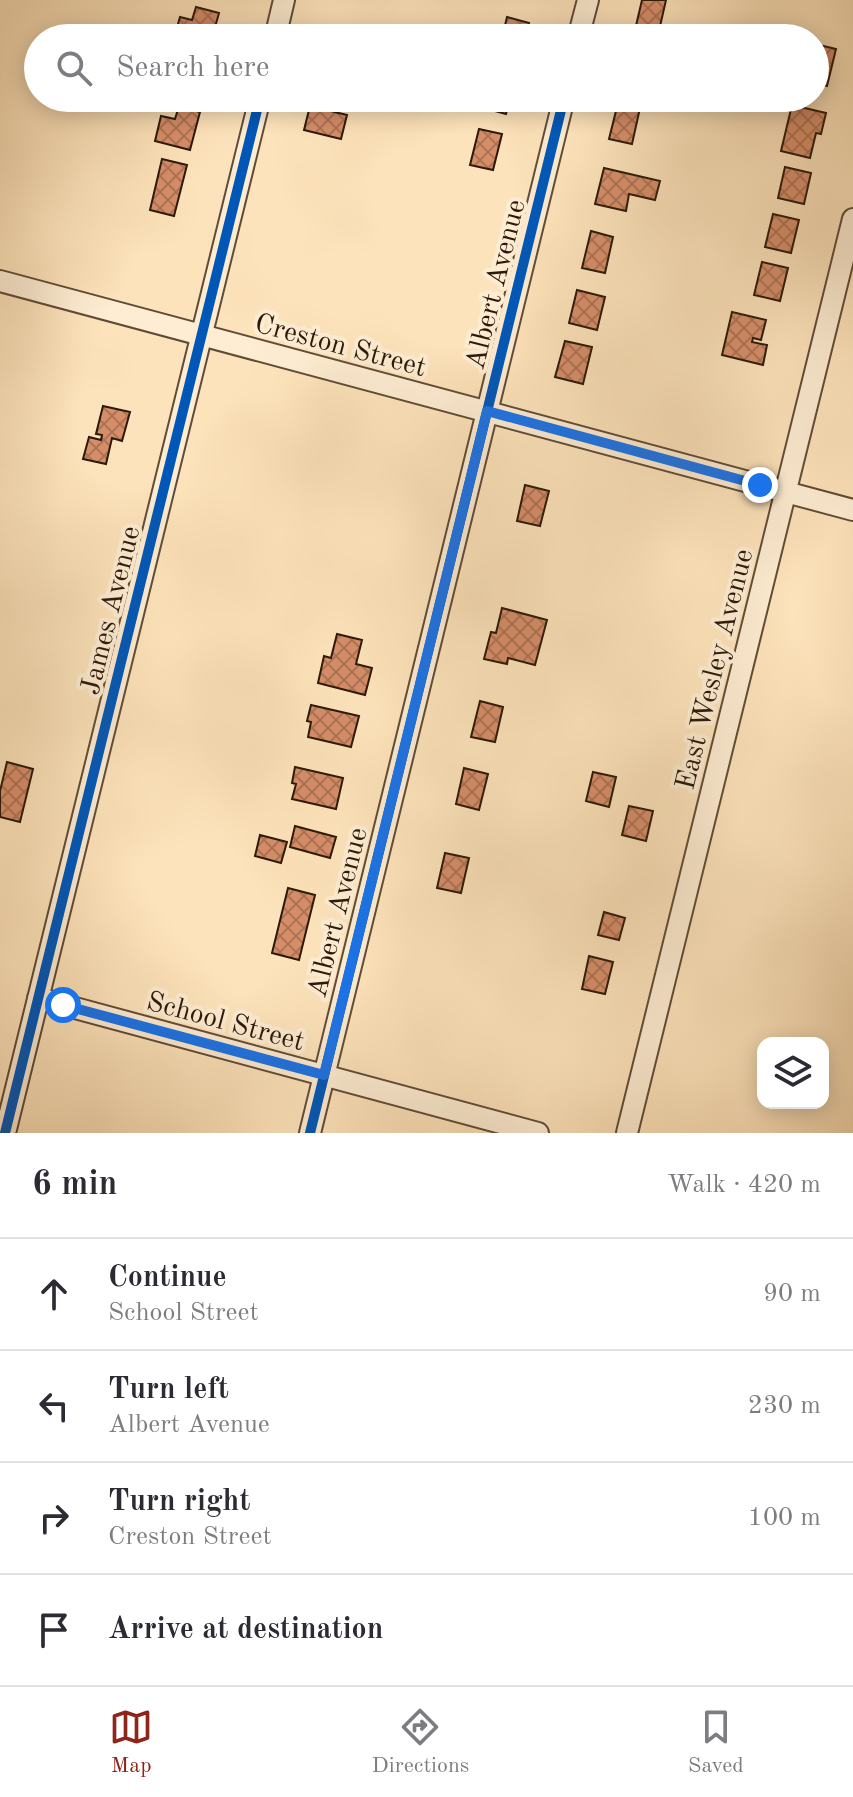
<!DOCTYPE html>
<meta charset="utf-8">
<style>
body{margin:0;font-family:"Old Standard TT",serif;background:#f7f7f7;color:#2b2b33}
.controls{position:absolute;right:24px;bottom:24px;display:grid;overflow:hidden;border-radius:16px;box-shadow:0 4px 20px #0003}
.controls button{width:72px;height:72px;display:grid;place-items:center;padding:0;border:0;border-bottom:2px solid #e1e1e2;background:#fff;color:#2b2b33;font:40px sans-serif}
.stop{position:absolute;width:24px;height:24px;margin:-18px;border:6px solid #1a73e8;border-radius:50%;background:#fff}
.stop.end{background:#1a73e8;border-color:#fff;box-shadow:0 2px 8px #0008}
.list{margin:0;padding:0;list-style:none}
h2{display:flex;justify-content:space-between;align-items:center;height:104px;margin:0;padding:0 32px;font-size:34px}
h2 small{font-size:26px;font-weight:400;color:#7c7c81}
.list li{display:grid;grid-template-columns:52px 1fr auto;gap:24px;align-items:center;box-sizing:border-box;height:112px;padding:0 32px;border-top:2px solid #e1e1e2}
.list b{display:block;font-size:30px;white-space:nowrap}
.list p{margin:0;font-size:26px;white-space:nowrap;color:#7c7c81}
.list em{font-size:26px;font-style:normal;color:#7c7c81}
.icon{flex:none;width:44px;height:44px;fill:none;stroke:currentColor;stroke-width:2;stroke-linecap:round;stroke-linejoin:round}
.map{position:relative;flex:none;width:853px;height:1133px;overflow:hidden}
.search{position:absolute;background:#fff;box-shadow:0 4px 20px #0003;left:24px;right:24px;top:24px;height:88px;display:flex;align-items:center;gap:20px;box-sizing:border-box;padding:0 28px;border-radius:44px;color:#7c7c81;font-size:30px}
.sheet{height:552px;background:#fff}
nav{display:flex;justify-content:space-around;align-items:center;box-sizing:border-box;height:112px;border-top:2px solid #e1e1e2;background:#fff;font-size:22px;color:#7c7c81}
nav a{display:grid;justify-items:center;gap:4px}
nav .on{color:#8f2418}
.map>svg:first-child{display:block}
.building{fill:url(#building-cross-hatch);stroke:#2b1909;stroke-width:2}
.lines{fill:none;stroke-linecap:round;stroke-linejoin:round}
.minor-casing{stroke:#604c36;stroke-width:24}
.minor{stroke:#feedd3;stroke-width:20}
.cycleway-casing{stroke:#feedd3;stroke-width:15}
.cycleway{stroke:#0057b8;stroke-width:10}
.route{stroke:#1a73e8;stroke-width:10}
.labels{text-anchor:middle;stroke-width:8;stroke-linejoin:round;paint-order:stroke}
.street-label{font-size:28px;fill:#2b1909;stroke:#feedd3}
</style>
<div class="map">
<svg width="853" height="1133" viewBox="0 0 853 1133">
<defs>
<pattern id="building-cross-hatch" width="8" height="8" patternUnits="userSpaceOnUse" patternTransform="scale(2)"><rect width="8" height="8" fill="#d68e69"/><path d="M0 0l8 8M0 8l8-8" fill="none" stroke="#ae7355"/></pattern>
</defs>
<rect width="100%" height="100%" fill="#fde3bb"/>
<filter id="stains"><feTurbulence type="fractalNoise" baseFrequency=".0025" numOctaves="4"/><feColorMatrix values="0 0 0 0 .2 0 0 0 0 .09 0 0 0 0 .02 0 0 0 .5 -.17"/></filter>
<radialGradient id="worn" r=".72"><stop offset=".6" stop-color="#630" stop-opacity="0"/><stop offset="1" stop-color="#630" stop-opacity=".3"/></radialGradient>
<!-- building -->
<path class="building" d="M 642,0 L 666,0 L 658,35 L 635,30 Z
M 196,7 L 219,13 L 212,38 L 174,38 L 180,17 L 192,20 Z
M 507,17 L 529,23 L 526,38 L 502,38 Z
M 815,44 L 836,49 L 827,86 L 815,83 Z
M 429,98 L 451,98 L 449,108 L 427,103 Z
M 486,98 L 510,98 L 506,114 L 484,108 Z
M 618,103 L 640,108 L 632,144 L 609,139 Z
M 792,105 L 826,113 L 821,134 L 816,133 L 810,158 L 781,151 Z
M 179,106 L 200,112 L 190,150 L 155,141 L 161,116 L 175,119 Z
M 310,106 L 347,115 L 341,139 L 304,130 Z
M 479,129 L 502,134 L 493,170 L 470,165 Z
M 162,159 L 187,165 L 174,216 L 150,210 Z
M 785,167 L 811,173 L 804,204 L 778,198 Z
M 604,168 L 660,181 L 655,200 L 629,194 L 626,211 L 595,204 Z
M 773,214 L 799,220 L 791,253 L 765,247 Z
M 591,231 L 613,237 L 605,273 L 582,268 Z
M 762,262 L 788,268 L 780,301 L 754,295 Z
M 577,290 L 605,297 L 597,330 L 569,323 Z
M 732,312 L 766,320 L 761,340 L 753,338 L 752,342 L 767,345 L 763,365 L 722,355 Z
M 565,341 L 592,347 L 583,384 L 555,377 Z
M 103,406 L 130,412 L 122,441 L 112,438 L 106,464 L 83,459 L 89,437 L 101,440 L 102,435 L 96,434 Z
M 525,485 L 549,491 L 540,526 L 517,521 Z
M 502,608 L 547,620 L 535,665 L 508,658 L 507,664 L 484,659 L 491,632 L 496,633 Z
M 337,634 L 362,640 L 356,664 L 372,668 L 365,695 L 318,683 L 324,656 L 331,658 Z
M 480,701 L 503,707 L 495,742 L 471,737 Z
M 311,705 L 359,716 L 351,747 L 308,737 L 311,722 L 307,721 Z
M 7,762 L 33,769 L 20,822 L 0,817 L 0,791 Z
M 295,767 L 343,778 L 336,809 L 292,799 L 296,784 L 292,783 Z
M 464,768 L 488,774 L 479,810 L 456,804 Z
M 593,772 L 616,777 L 609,807 L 586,801 Z
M 629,806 L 653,811 L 646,841 L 622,835 Z
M 295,826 L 336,837 L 330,858 L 290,847 Z
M 260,835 L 287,842 L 281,863 L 255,856 Z
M 445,853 L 469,858 L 461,893 L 437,888 Z
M 288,888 L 315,895 L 299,960 L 272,953 Z
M 604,912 L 625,918 L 619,940 L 598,935 Z
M 589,956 L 613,962 L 605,994 L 582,989 Z"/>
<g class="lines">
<!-- minor casing -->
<g class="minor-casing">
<path id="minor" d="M 275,38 L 284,0
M 578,38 L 588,0
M 0,281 L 853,510
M 38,998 L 538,1133
M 5,1133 L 260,98
M 310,1133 L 564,98
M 627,1133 L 853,219"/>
</g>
<!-- minor -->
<use href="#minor" class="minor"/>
<!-- cycleway casing -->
<g class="cycleway-casing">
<path id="cycleway" d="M 5,1133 L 260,98
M 310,1133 L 564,98"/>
</g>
<!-- cycleway -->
<use href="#cycleway" class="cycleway"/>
</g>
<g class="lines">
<!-- route -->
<path class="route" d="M 63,1005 L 324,1075 L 487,411 L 760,485"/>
</g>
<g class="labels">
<!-- street labels -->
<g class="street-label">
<text transform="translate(494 284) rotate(-76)" y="10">Albert Avenue</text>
<text transform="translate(341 344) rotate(15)" y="10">Creston Street</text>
<text transform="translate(109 610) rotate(-76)" y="10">James Avenue</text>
<text transform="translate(713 669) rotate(-76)" y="10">East Wesley Avenue</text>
<text transform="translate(336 912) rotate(-76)" y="10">Albert Avenue</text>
<text transform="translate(226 1020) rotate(15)" y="10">School Street</text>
</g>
</g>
<rect width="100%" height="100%" filter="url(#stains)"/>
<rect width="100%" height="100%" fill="url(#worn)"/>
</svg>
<div class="controls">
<button><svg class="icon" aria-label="layers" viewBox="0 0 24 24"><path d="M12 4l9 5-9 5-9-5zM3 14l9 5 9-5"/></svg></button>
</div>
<div class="stop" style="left:63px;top:1005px"></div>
<div class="stop end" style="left:760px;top:485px"></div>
<div class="search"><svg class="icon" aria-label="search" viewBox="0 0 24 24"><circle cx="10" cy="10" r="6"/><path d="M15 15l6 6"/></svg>Search here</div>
</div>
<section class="sheet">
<h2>6 min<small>Walk · 420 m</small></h2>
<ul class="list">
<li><svg class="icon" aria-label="ahead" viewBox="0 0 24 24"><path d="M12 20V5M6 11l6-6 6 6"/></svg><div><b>Continue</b><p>School Street</p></div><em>90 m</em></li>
<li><svg class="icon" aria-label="left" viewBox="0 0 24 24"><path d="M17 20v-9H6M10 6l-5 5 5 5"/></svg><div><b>Turn left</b><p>Albert Avenue</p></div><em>230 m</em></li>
<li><svg class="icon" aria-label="right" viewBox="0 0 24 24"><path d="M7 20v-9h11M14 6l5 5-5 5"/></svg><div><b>Turn right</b><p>Creston Street</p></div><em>100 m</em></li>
<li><svg class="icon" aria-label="arrive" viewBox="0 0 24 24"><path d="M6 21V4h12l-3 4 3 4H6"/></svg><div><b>Arrive at destination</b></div></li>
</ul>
</section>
<nav>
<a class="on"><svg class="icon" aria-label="map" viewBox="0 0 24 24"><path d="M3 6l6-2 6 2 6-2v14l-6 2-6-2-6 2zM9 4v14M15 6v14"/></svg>Map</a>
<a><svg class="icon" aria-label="directions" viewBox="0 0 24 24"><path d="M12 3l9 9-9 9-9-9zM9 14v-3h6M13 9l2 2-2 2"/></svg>Directions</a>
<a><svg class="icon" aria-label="saved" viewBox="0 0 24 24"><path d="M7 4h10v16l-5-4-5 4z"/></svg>Saved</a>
</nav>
